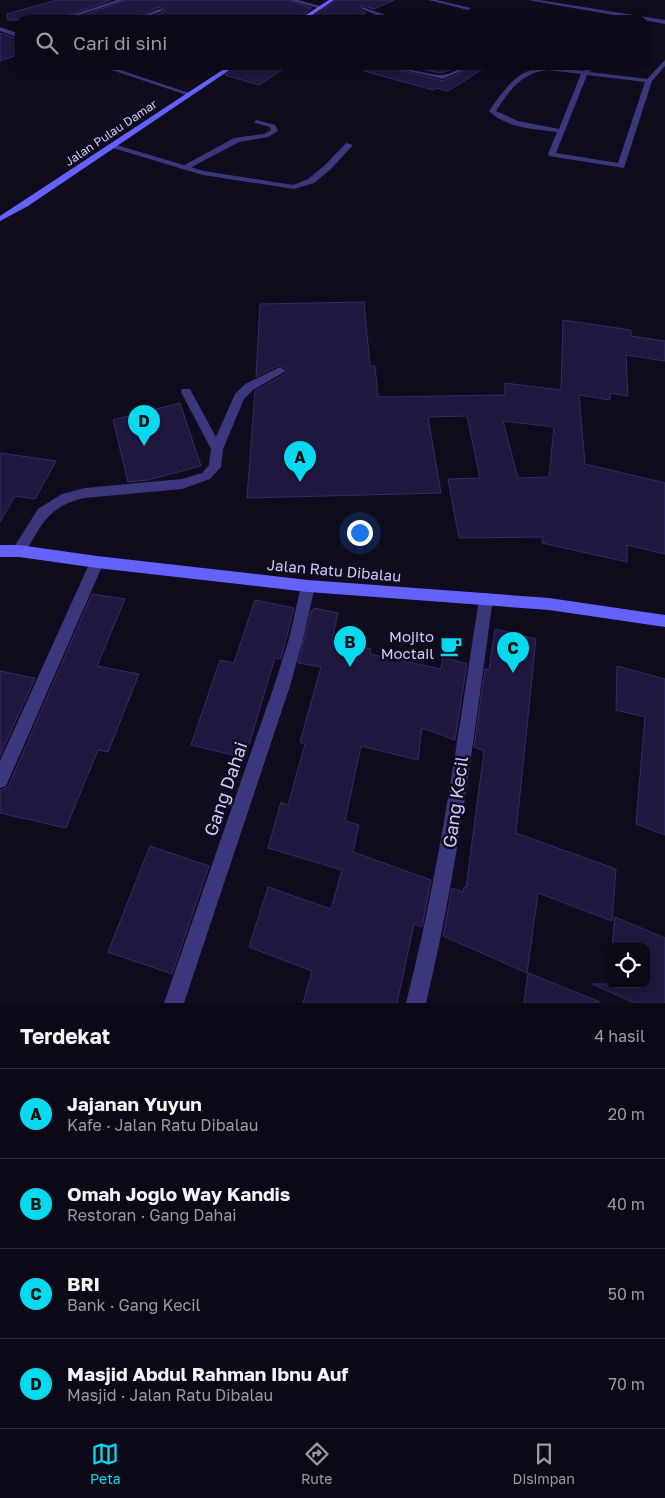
<!DOCTYPE html>
<html lang="id">
<meta charset="utf-8">
<style>
body{margin:0;font-family:"Golos Text",sans-serif;background:#14121f;color:#f1f3f6}
.controls{position:absolute;right:15px;bottom:15px;display:grid;overflow:hidden;border-radius:10px;box-shadow:0 2px 8px #0003}
.controls button{width:45px;height:45px;display:grid;place-items:center;padding:0;border:0;border-bottom:1px solid #2b2a35;background:#0b0916;color:#f1f3f6;font:25px sans-serif}
.you{position:absolute;left:359px;top:532px;width:18px;height:18px;margin:-12px;border:4px solid #fff;border-radius:50%;background:#1a73e8;box-shadow:0 0 0 8px #1a73e833}
.badge{display:grid;place-items:center;width:32px;height:32px;border-radius:50%;background:#03daf0;color:#111;font-size:16px;font-weight:700}
.pin{position:absolute;translate:-50% -41px;filter:drop-shadow(0 1px 2px #0008)}
.pin::after{content:'';position:absolute;top:26px;width:18px;height:15px;background:inherit;clip-path:polygon(0 0,100% 0,50% 100%)}
.list{margin:0;padding:0;list-style:none}
h2{display:flex;justify-content:space-between;align-items:center;height:65px;margin:0;padding:0 20px;font-size:21px}
h2 small{font-size:16px;font-weight:400;color:#9a9aa1}
.list li{display:grid;grid-template-columns:32px 1fr auto;gap:15px;align-items:center;box-sizing:border-box;height:90px;padding:0 20px;border-top:1px solid #2b2a35}
.list b{display:block;font-size:19px;white-space:nowrap}
.list p{margin:0;font-size:16px;white-space:nowrap;color:#9a9aa1}
.list em{font-size:16px;font-style:normal;color:#9a9aa1}
.icon{flex:none;width:28px;height:28px;fill:none;stroke:currentColor;stroke-width:2;stroke-linecap:round;stroke-linejoin:round}
.map{position:relative;flex:none;width:665px;height:1003px;overflow:hidden}
.search{position:absolute;background:#0b0916;box-shadow:0 2px 8px #0003;left:15px;right:15px;top:15px;height:55px;display:flex;align-items:center;gap:12px;box-sizing:border-box;padding:0 18px;border-radius:15px;color:#9a9aa1;font-size:19px}
.sheet{height:425px;background:#0b0916}
nav{display:flex;justify-content:space-around;align-items:center;box-sizing:border-box;height:70px;border-top:1px solid #2b2a35;background:#0b0916;font-size:14px;color:#9a9aa1}
nav a{display:grid;justify-items:center;gap:2px}
nav .on{color:#03daf0}
.map>svg:first-child{display:block}
.building{fill:#20183e;stroke:#372a6a;fill-rule:evenodd}
.lines{fill:none;stroke-linecap:round;stroke-linejoin:round}
.lane{fill:#3a377c;fill-rule:evenodd}
.street{fill:#3a377c;fill-rule:evenodd}
.secondary{fill:#6461fd;fill-rule:evenodd}
.labels{text-anchor:middle;stroke-width:5;stroke-linejoin:round;paint-order:stroke}
.far-street-label{font-size:12px;fill:#cfc9fe;stroke:#0f0c1d}
.street-label{font-size:15px;fill:#cfc9fe;stroke:#0f0c1d}
.poi-label{font-size:15px;fill:#cfc9fe;stroke:#0f0c1d;text-anchor:end}
.near-street-label{font-size:18px;fill:#cfc9fe;stroke:#0f0c1d}
</style>
<div class="map">
<svg width="665" height="1003" viewBox="0 0 665 1003">
<rect width="100%" height="100%" fill="#0f0c1d"/>
<!-- building -->
<path class="building" d="M 57,0 L 111,0 L 55,20 L 8,20 L 7,14 Z
M 126,0 L 288,0 L 312,8 L 296,20 L 144,20 L 166,11 L 159,7 L 129,20 L 71,20 Z
M 336,0 L 394,0 L 374,9 L 361,5 L 360,10 L 366,13 L 357,17 L 357,20 L 308,20 Z
M 0,33 L 20,40 L 20,54 L 0,61 Z
M 239,65 L 289,65 L 259,85 L 225,75 Z
M 365,65 L 380,65 L 443,81 L 477,65 L 489,65 L 448,91 L 436,88 L 433,90 L 364,71 Z
M 399,65 L 465,65 L 441,73 Z
M 364,302 L 370,366 L 375,366 L 378,397 L 505,395 L 505,383 L 561,390 L 563,320 L 631,330 L 631,336 L 665,341 L 665,361 L 626,355 L 628,396 L 610,393 L 610,400 L 579,395 L 585,464 L 665,483 L 665,554 L 627,545 L 627,562 L 542,543 L 543,537 L 459,538 L 448,479 L 480,478 L 467,416 L 428,417 L 441,493 L 247,498 L 255,391 L 285,374 L 287,369 L 279,365 L 256,377 L 260,304 ZM 503,421 L 554,427 L 549,477 L 518,478 Z
M 180,403 L 201,466 L 148,480 L 128,482 L 113,420 Z
M 0,453 L 56,461 L 35,499 L 15,496 L 0,522 Z
M 92,594 L 125,599 L 97,666 L 139,674 L 108,752 L 98,750 L 66,828 L 0,813 L 0,790 L 8,787 Z
M 255,600 L 294,608 L 281,659 L 275,658 L 245,758 L 191,745 L 220,660 L 234,663 Z
M 314,608 L 338,613 L 332,640 L 371,649 L 370,654 L 441,669 L 443,657 L 467,664 L 455,740 L 422,728 L 418,760 L 361,746 L 345,821 L 359,825 L 353,852 L 431,880 L 422,927 L 414,924 L 397,1003 L 303,1003 L 312,971 L 249,947 L 268,887 L 331,909 L 342,870 L 268,848 L 281,802 L 288,805 L 305,744 L 300,742 L 321,667 L 298,663 L 311,611 L 313,611 Z
M 495,629 L 536,639 L 516,833 L 616,869 L 612,921 L 538,893 L 527,973 L 443,936 L 452,888 L 463,892 L 464,887 L 466,888 L 484,751 L 474,747 L 485,669 L 489,670 Z
M 617,666 L 665,679 L 665,835 L 636,824 L 645,717 L 616,710 Z
M 0,671 L 35,678 L 0,756 Z
M 150,846 L 209,866 L 172,974 L 108,952 Z
M 615,917 L 665,938 L 665,1003 L 635,1003 L 592,984 L 646,984 L 646,947 L 612,947 Z
M 528,973 L 600,1002 L 600,1003 L 524,1003 Z"/>
<g class="lines">
<!-- lane -->
<path class="lane" d="M 257,120 L 275,125 L 278,131 L 268,137 L 239,142 L 186,170 L 179,168 L 234,138 L 264,134 L 271,130 L 270,127 L 255,123 L 255,121 Z
M 280,367 L 285,370 L 284,372 L 253,390 L 244,399 L 223,449 L 221,467 L 210,479 L 182,489 L 85,498 C 48,506 41,525 24,555 L 19,557 L 14,555 L 12,551 L 14,547 L 38,509 L 62,494 L 85,488 L 182,479 L 202,473 L 209,465 L 211,449 L 181,392 L 182,389 L 190,389 L 216,437 L 235,394 L 245,384 Z"/>
<!-- street -->
<path class="street" d="M 117,0 L 124,0 L 65,20 L 57,20 Z
M 290,0 L 298,0 L 324,7 L 321,9 Z
M 428,0 L 437,0 L 471,8 L 468,10 Z
M 528,0 L 539,0 L 665,20 L 665,24 Z
M 362,7 L 389,16 L 390,20 L 384,20 L 384,18 L 362,9 Z
M 159,9 L 164,10 L 139,20 L 131,20 Z
M 0,27 L 20,34 L 20,38 L 0,31 Z
M 665,60 L 665,66 L 652,81 L 624,168 L 549,156 L 548,154 L 557,132 C 534,129 506,128 489,111 C 521,65 529,64 584,71 L 590,65 L 596,65 L 590,72 L 647,79 ZM 548,70 L 581,74 L 559,129 L 518,121 L 496,111 C 510,90 521,73 548,70 ZM 587,75 L 645,82 L 618,163 L 556,153 Z
M 96,65 L 105,65 L 192,94 L 187,95 Z
M 382,65 C 402,65 421,74 441,75 C 452,75 463,65 475,65 L 443,79 Z
M 346,143 L 353,145 L 331,169 L 314,183 L 294,189 L 203,175 L 106,146 L 113,144 L 204,171 L 293,185 L 308,179 L 325,165 Z
M 97,556 L 102,558 L 104,562 L 6,786 L 0,788 L 0,761 L 90,562 L 92,558 Z
M 308,580 L 313,582 L 315,586 L 303,639 L 290,686 L 184,1003 L 164,1003 L 274,686 L 289,639 L 301,586 L 303,582 Z
M 486,593 L 491,595 L 493,599 C 474,734 458,870 426,1003 L 406,1003 C 440,870 458,734 479,599 L 481,595 Z"/>
<!-- secondary -->
<path class="secondary" d="M 329,0 L 334,0 L 305,20 L 298,20 Z
M 230,65 L 237,65 L 28,206 L 0,221 L 0,216 Z
M 0,545 L 19,545 L 97,556 L 308,580 L 549,598 L 665,615 L 665,627 L 549,610 L 308,592 L 97,568 L 19,557 L 0,557 Z"/>
</g>
<!-- icons -->
<defs>
<g id="cafe-bare" transform="scale(1.725)"><path d="M-5.5-4.5H6V0H3Q3 3.5 0 3.5H-2.5Q-5.5 3.5-5.5 0ZM3-3.2v2h1.7v-2ZM-6 4.5H4V6H-6Z" fill="#03daf0" stroke="#0f0c1d" stroke-width="2.5" paint-order="stroke"/></g>
</defs>
<g fill-rule="evenodd">
<use href="#cafe-bare" x="451" y="646"/>
</g>
<g class="labels">
<!-- far-street labels -->
<g class="far-street-label">
<text transform="translate(111 133) rotate(-34)" y="4">Jalan Pulau Damar</text>
</g>
<!-- street labels -->
<g class="street-label">
<text transform="translate(334 571) rotate(5)" y="5">Jalan Ratu Dibalau</text>
</g>
<!-- poi labels -->
<g class="poi-label">
<text x="434" y="642">Mojito<tspan x="434" dy="17">Moctail</tspan></text>
</g>
<!-- near-street labels -->
<g class="near-street-label">
<text transform="translate(226 789) rotate(-71)" y="6">Gang Dahai</text>
<text transform="translate(456 802) rotate(-82)" y="6">Gang Kecil</text>
</g>
</g>
</svg>
<div class="controls">
<button><svg class="icon" aria-label="locate" viewBox="0 0 24 24"><circle cx="12" cy="12" r="6"/><path d="M12 2v4M12 18v4M2 12h4M18 12h4"/></svg></button>
</div>
<div class="you"></div>
<div class="pin badge" style="left:300px;top:482px">A</div>
<div class="pin badge" style="left:350px;top:667px">B</div>
<div class="pin badge" style="left:513px;top:673px">C</div>
<div class="pin badge" style="left:144px;top:446px">D</div>
<div class="search"><svg class="icon" aria-label="search" viewBox="0 0 24 24"><circle cx="10" cy="10" r="6"/><path d="M15 15l6 6"/></svg>Cari di sini</div>
</div>
<section class="sheet">
<h2>Terdekat<small>4 hasil</small></h2>
<ul class="list">
<li><span class="badge">A</span><div><b>Jajanan Yuyun</b><p>Kafe · Jalan Ratu Dibalau</p></div><em>20 m</em></li>
<li><span class="badge">B</span><div><b>Omah Joglo Way Kandis</b><p>Restoran · Gang Dahai</p></div><em>40 m</em></li>
<li><span class="badge">C</span><div><b>BRI</b><p>Bank · Gang Kecil</p></div><em>50 m</em></li>
<li><span class="badge">D</span><div><b>Masjid Abdul Rahman Ibnu Auf</b><p>Masjid · Jalan Ratu Dibalau</p></div><em>70 m</em></li>
</ul>
</section>
<nav>
<a class="on"><svg class="icon" aria-label="map" viewBox="0 0 24 24"><path d="M3 6l6-2 6 2 6-2v14l-6 2-6-2-6 2zM9 4v14M15 6v14"/></svg>Peta</a>
<a><svg class="icon" aria-label="directions" viewBox="0 0 24 24"><path d="M12 3l9 9-9 9-9-9zM9 14v-3h6M13 9l2 2-2 2"/></svg>Rute</a>
<a><svg class="icon" aria-label="saved" viewBox="0 0 24 24"><path d="M7 4h10v16l-5-4-5 4z"/></svg>Disimpan</a>
</nav>
